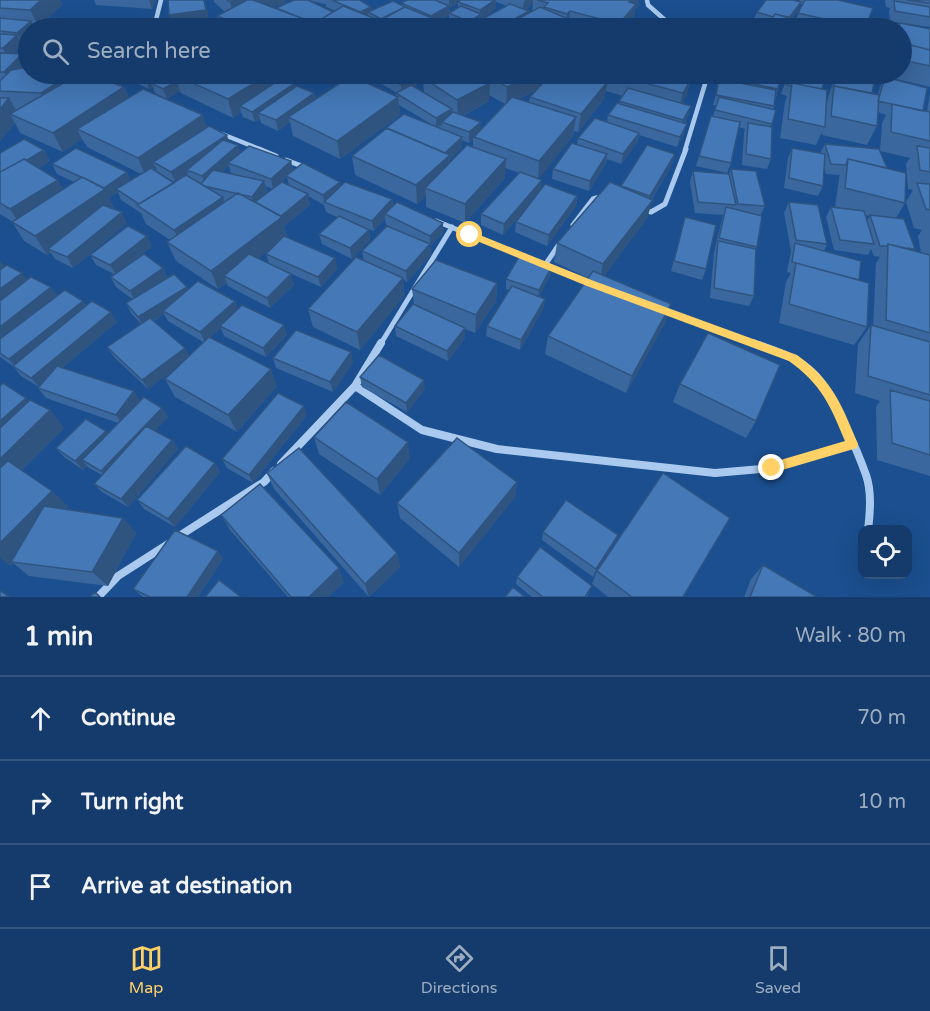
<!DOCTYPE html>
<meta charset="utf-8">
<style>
body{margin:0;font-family:"Varela Round",sans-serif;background:#214673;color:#f1f3f6}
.controls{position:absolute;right:18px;bottom:18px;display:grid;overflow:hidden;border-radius:12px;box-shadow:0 6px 24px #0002}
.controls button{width:54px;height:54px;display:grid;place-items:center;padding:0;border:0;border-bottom:2px solid #33557e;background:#143b6b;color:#f1f3f6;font:30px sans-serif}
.stop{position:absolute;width:18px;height:18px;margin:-14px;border:4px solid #ffd166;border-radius:50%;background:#fff}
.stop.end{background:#ffd166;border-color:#fff;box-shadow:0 2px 6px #0008}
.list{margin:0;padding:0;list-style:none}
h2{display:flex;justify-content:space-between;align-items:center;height:78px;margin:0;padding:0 24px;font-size:26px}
h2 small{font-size:20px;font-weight:400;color:#9dadc1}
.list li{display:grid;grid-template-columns:39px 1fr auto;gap:18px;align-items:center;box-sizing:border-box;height:84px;padding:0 24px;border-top:2px solid #33557e}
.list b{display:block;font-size:22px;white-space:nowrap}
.list em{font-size:20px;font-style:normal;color:#9dadc1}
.icon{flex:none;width:33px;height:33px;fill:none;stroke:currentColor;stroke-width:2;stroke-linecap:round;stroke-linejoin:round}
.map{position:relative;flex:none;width:930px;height:597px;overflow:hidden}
.search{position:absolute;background:#143b6b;box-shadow:0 6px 24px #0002;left:18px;right:18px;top:18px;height:66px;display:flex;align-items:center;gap:15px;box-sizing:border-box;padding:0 21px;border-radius:33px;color:#9dadc1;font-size:22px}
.sheet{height:330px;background:#143b6b}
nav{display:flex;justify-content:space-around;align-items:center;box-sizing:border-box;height:84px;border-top:2px solid #33557e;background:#143b6b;font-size:16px;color:#9dadc1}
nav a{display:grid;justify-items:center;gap:3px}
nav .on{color:#ffd166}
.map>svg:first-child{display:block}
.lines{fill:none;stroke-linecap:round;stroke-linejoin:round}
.minor-far2{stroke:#a9c9ee;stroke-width:4.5}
.minor-far1{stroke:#a9c9ee;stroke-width:5}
.minor{stroke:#a9c9ee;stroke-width:8}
.wall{fill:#3a679d;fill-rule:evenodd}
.shaded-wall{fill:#305480}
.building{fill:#4478b7;stroke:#305480;stroke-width:1.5}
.route{fill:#ffd166}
</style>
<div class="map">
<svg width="930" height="597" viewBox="0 0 930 597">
<rect width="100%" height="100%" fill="#1b4f8f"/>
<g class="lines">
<!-- minor-far2 -->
<path class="minor-far2" d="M 647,0 L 648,5 L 674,28
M 860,19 L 906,28
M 154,28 L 161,0
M 95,81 L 110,74
M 222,134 L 262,150
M 685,150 L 708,74"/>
<!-- minor-far1 -->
<path class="minor-far1" d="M 259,149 L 276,156
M 286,160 L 307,168
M 644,210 L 651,212 L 665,204 L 686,149
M 436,221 L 535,261
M 573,225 L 593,199 L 603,196
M 544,265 L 593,284
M 545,265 L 560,243
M 662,310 L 757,345
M 380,345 L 452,227"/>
<!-- minor -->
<path class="minor" d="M 381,343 L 355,386 L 422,430 L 497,449 L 715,473 L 772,468 L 853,444
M 753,343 C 775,351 798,357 814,374 C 831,390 858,452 866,475 C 872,492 870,513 868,530
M 281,464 L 355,386
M 176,538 L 264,482 L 274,471
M 98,597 L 118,576 L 168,544"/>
</g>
<!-- wall -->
<path class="wall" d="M 0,0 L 63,4 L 39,27 L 34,27 L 22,43 L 21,42 L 22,44 L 13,54 L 22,54 L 27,64 L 23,68 L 76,76 L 124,87 L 129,98 L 207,128 L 229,142 L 241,153 L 291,161 L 293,171 L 340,186 L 392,199 L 393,206 L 443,223 L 443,233 L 430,246 L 431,255 L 407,282 L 403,279 L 404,296 L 360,350 L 313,327 L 308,309 L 364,261 L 362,251 L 396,230 L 386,225 L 385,219 L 374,231 L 365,228 L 369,230 L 370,240 L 352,259 L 322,244 L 319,234 L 337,217 L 326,212 L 324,205 L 308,196 L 310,205 L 284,226 L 287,236 L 286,237 L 338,268 L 321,287 L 287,272 L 294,285 L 270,308 L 228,286 L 227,283 L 218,289 L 176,261 L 167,242 L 170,240 L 146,224 L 141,213 L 121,200 L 118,192 L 109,198 L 114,208 L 113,209 L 127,223 L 73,268 L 55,259 L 51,253 L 47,255 L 24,241 L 12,222 L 13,222 L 0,214 L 0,153 L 44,150 L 50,161 L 39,168 L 64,189 L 74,182 L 57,174 L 52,164 L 131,180 L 141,174 L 87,147 L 82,139 L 63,152 L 20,133 L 15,123 L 0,141 ZM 229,166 L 231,173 L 236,175 L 222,172 ZM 157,170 L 157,172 L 175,182 L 174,183 L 155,171 ZM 287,177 L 289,185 L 278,185 ZM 265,186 L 273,189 L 263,196 L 267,191 ZM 273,247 L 266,254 L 269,263 L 258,258 Z
M 94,0 L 156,0 L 152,9 L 96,5 Z
M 214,0 L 284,0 L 285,3 L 272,7 L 276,9 L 294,0 L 360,0 L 372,11 L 402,5 L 401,3 L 407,0 L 459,0 L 459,1 L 461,0 L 639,0 L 638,7 L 635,9 L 633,22 L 627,28 L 460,28 L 461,28 L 449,23 L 449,15 L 440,21 L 442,28 L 377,28 L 377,26 L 377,28 L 220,28 L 217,16 L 225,12 L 214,2 ZM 308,0 L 324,4 L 326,4 L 326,7 L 336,11 L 333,12 ZM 496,2 L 507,6 L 481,20 L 481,19 L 496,8 ZM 458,3 L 458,8 L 450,13 L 449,8 ZM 533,4 L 532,12 L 529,14 L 529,11 L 525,10 Z
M 800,0 L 838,0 L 865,28 L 767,28 L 768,26 L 753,22 L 757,12 L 799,2 ZM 800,4 L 803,4 L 796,19 L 792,18 L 797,12 Z
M 885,0 L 930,0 L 930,27 L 902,23 L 930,29 L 930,87 L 876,74 L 872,93 L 878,94 L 880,87 L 885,77 L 923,111 L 927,111 L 930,93 L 930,476 L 877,460 L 876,407 L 880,401 L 855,393 L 858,344 L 871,325 L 873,326 L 876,263 L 880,257 L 874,256 L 871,249 L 868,255 L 834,250 L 826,217 L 831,207 L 835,207 L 839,178 L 840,175 L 826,174 L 824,167 L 823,186 L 818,196 L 784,188 L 788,158 L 792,148 L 820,153 L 825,144 L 887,168 L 905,203 L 896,218 L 915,249 L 914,251 L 921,253 L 918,236 L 922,230 L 914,228 L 906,202 L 913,190 L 908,189 L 906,164 L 910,158 L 880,151 L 882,123 L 886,115 L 878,112 L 877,126 L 867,145 L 822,135 L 822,132 L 816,145 L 780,138 L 785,102 L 787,96 L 781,94 L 788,75 L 786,74 L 827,74 L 822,89 L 826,104 L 829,97 L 828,97 L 836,74 L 902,74 L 902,28 L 898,28 L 900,23 L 890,21 L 889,11 L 890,8 L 886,7 ZM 865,215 L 870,216 L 867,220 Z
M 122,74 L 161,74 L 162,77 L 168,74 L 295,78 L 290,81 L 295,87 L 314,93 L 316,99 L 344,80 L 333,74 L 410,74 L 416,77 L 416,87 L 415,87 L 424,93 L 423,78 L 432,74 L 593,74 L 591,76 L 601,79 L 602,74 L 670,74 L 691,79 L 686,97 L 682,103 L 691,106 L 688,116 L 685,123 L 684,134 L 677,147 L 639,135 L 637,143 L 621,164 L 607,159 L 605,165 L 589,191 L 552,179 L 553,169 L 577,145 L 578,138 L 607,122 L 608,115 L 619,103 L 623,96 L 606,91 L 604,99 L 578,132 L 574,131 L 573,136 L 538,179 L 541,189 L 577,196 L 576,206 L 547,246 L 515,232 L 516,222 L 529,205 L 503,235 L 481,225 L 481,214 L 519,173 L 505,168 L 505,178 L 465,223 L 426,207 L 426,196 L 417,204 L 355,175 L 352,156 L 386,129 L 386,128 L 431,124 L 399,105 L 400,115 L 340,159 L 293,136 L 290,122 L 278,131 L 261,123 L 260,119 L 255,122 L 243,117 L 241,112 L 233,118 L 181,93 L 180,91 L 167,99 L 155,93 L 153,87 L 149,89 L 123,76 ZM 372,75 L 373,79 L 397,93 L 396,93 L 396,96 L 362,81 ZM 543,77 L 547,78 L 543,83 ZM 536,90 L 530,97 L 529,102 L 519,99 ZM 489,95 L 505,104 L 480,130 L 463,116 L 489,101 ZM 473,139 L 473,148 L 450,163 L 450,159 L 462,147 L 462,140 L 469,143 Z
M 681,74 L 696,74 L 694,77 Z
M 721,74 L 778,89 L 773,110 L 776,110 L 771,127 L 771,159 L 767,169 L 742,165 L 744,133 L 745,129 L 739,127 L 731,163 L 727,173 L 696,166 L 711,116 L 713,116 L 716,106 L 713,105 Z
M 675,154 L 672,164 L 652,199 L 647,218 L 604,276 L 671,304 L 665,323 L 626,393 L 545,354 L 548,336 L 588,278 L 554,262 L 557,243 L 621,187 Z
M 731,169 L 765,206 L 760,216 L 757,247 L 756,250 L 754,296 L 749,306 L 710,298 L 714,252 L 723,215 L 695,213 L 690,182 L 693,171 L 729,175 Z
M 789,202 L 827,244 L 824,251 L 859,280 L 867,327 L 854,345 L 779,323 L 786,282 L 791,273 L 787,272 L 791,251 L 784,213 Z
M 685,217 L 706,269 L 702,280 L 671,271 Z
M 152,246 L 131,263 L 163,268 L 168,278 L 187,287 L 188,290 L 235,301 L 238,309 L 287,335 L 266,357 L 224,336 L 221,328 L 210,337 L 277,386 L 237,432 L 175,397 L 165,379 L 176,368 L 148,389 L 114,357 L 107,347 L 141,324 L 131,313 L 126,303 L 132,299 L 116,287 L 111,277 L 114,274 L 96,265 L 90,255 ZM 164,314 L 168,321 L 203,342 L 189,356 L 185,348 L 154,321 Z
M 552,266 L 550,276 L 539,296 L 545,299 L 543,309 L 520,350 L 486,336 L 487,326 L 509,290 L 506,289 L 506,279 Z
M 0,270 L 27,280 L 51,287 L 57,296 L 87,306 L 117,322 L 62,368 L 140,400 L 138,403 L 162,408 L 168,417 L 155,431 L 172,440 L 178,449 L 128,507 L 102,492 L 94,484 L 102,475 L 89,468 L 87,466 L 83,470 L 64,457 L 56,448 L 108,433 L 118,423 L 46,398 L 38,388 L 39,387 L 21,376 L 13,366 L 0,357 Z
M 497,283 L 496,301 L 475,333 L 465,329 L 465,338 L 448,361 L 396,336 L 395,326 L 414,304 L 412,289 Z
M 273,358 L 353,362 L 333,392 L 276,368 Z
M 360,377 L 425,389 L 407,412 L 362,387 Z
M 2,384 L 29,401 L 50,410 L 64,428 L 22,470 L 68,506 L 65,509 L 123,518 L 136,533 L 108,586 L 29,576 L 13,563 L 10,566 Z
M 680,384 L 756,421 L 746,438 L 673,402 Z
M 307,415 L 253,483 L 227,468 L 222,459 Z
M 314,437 L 410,458 L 380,495 L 319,454 Z
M 215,463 L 220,472 L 175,527 L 144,509 L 137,500 Z
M 267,473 L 397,553 L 400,567 L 369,597 L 274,489 Z
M 517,482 L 515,497 L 459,567 L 400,518 L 397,503 Z
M 221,515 L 344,582 L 328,597 L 288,597 L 230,530 Z
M 543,532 L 618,535 L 614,543 L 593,577 L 542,540 Z
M 218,551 L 223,559 L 198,597 L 143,597 L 133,589 Z
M 763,565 L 817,597 L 744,597 L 751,579 Z
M 597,571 L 683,597 L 608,597 L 592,584 Z
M 517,577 L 592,586 L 587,597 L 532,597 L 516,584 Z"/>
<!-- shaded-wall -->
<path class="shaded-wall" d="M 41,0 L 61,0 L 63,4 L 39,27 L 30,10 Z
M 149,0 L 156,0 L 152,9 Z
M 204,0 L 205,0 L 211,27 L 203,28 L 174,28 L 169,15 Z
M 238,0 L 284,0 L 285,3 L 235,20 L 230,2 Z
M 449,0 L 459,0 L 459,2 L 449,8 L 449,15 L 432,25 L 431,16 L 449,6 Z
M 495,0 L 496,0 L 496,8 L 481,19 L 481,23 L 477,22 L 477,26 L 473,28 L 469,28 L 469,22 L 480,15 L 480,10 Z
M 526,0 L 533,0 L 533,4 L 523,11 L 524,1 Z
M 631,0 L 639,0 L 638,7 L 635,9 L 633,22 L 627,28 L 618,28 L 619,24 L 629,2 Z
M 801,2 L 797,12 L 785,28 L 787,20 Z
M 371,7 L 372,15 L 368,12 L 368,18 L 362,21 L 360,12 Z
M 529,11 L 528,21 L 503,27 L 503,28 L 498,28 Z
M 570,11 L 569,24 L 573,21 L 572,28 L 560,28 L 566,25 L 567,14 Z
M 304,19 L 306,28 L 289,28 Z
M 376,19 L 377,28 L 360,28 Z
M 31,21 L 35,28 L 28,28 L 28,37 L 22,43 L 17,33 Z
M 442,22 L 442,28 L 431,28 Z
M 17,35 L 22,44 L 8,58 L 3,48 Z
M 22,54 L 27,64 L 10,82 L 4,72 Z
M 71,74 L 75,74 L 83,90 L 51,111 L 41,93 Z
M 156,74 L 161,74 L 164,81 L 151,83 L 153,87 L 149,89 L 145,79 Z
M 269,74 L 294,74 L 295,78 L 246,109 L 240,106 L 241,112 L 233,118 L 228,99 Z
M 356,74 L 372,74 L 372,75 L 354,86 L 352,75 Z
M 534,74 L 544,74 L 542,87 L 506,105 L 507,87 Z
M 416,77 L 416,87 L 401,95 L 401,85 Z
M 691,79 L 686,97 L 678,111 L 683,93 Z
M 177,81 L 180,91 L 167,99 L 163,89 Z
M 608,81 L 604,99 L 578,132 L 581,114 Z
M 295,83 L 297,93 L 258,113 L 260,119 L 255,122 L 252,112 Z
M 490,83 L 489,101 L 458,118 L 457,100 Z
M 124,87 L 132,106 L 77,129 L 82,139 L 63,152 L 53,133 Z
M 314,93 L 316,103 L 288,117 L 290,122 L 278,131 L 276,120 Z
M 398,97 L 400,115 L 340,159 L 337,141 Z
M 9,98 L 20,117 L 10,114 L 15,123 L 0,141 L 0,109 Z
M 691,106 L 688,116 L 680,130 L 683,120 Z
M 452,109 L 452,119 L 442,122 L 442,125 L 436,128 L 436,118 Z
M 203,115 L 209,134 L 153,162 L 157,170 L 146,177 L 138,158 Z
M 576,117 L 573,136 L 538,180 L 539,161 Z
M 481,122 L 480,133 L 474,137 L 473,139 L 469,143 L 469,132 Z
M 687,124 L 684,134 L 677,147 L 680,137 Z
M 639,133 L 637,143 L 621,164 L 623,154 Z
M 227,135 L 230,145 L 187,170 L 188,174 L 175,182 L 171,172 Z
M 462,137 L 462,147 L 450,159 L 450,174 L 425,188 L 426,196 L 417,204 L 416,185 L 445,153 Z
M 238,145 L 241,155 L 228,163 L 229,166 L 206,186 L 202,176 Z
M 44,150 L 50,161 L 4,189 L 0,177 Z
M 607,154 L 605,165 L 589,191 L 590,181 Z
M 675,154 L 672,164 L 647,206 L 653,200 L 647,218 L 599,283 L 603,264 L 647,206 L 650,196 Z
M 506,159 L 505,178 L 465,223 L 465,204 Z
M 291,161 L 293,172 L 286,176 L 287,177 L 273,189 L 271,179 Z
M 127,172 L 132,182 L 116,189 L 118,192 L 109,198 L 114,208 L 53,251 L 48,249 L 51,253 L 47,255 L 35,236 Z
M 58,180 L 69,198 L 22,228 L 10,209 Z
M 542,180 L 541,191 L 503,235 L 504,224 Z
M 264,181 L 267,191 L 255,207 L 252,197 Z
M 340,182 L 341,192 L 324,202 L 323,195 Z
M 308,194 L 310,205 L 284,226 L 287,236 L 231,280 L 224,276 L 227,283 L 218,289 L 211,271 Z
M 577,196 L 576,206 L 547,246 L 549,235 Z
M 223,197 L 229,216 L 183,249 L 174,230 Z
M 392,199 L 393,210 L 385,214 L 385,219 L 374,231 L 372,221 Z
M 122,212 L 127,223 L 73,268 L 67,257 Z
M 443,223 L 443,233 L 430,246 L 430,236 Z
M 369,230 L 370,240 L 352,259 L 350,248 Z
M 147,236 L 152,246 L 116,275 L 110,265 Z
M 430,244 L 431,255 L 407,282 L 406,271 Z
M 335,258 L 338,268 L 321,287 L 318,277 Z
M 0,260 L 4,266 L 0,270 Z
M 552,266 L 550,276 L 537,300 L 539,290 Z
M 163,268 L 168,278 L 135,301 L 130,291 Z
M 22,273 L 29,283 L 0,305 L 0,289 Z
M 291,274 L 294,285 L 270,308 L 267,298 Z
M 403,278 L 404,296 L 360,350 L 357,332 Z
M 497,283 L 496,301 L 475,333 L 476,315 Z
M 51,287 L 58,297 L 0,344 L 0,327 Z
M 187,287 L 191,297 L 163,311 L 164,314 L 143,327 L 138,317 Z
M 545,299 L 543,309 L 520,350 L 521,340 Z
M 83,301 L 90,311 L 17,369 L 9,359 Z
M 235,301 L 239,311 L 220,326 L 221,328 L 205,342 L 200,332 Z
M 671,304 L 665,323 L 626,393 L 632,376 Z
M 111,312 L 117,322 L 39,387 L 31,378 Z
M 284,325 L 287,335 L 266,357 L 263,348 Z
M 465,328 L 465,338 L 448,361 L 447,351 Z
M 185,348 L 190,358 L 148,389 L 142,380 Z
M 351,352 L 353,362 L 333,392 L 330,382 Z
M 271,369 L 277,386 L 237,432 L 228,415 Z
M 424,380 L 425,389 L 407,412 L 406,403 Z
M 134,391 L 140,400 L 122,424 L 116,415 Z
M 26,398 L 41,416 L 0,452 L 0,421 Z
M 304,406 L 307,415 L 253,483 L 249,475 Z
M 162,408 L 168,417 L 109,480 L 101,471 Z
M 50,410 L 64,428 L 0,492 L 0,459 Z
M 106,431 L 113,440 L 82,460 L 87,466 L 83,470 L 75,461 Z
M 172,440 L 178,449 L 128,507 L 121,499 Z
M 408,442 L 410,458 L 380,495 L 377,479 Z
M 215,463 L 220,472 L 175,527 L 168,519 Z
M 517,482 L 515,497 L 459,567 L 459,553 Z
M 52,491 L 68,506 L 13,562 L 11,562 L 13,563 L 10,566 L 0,558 L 0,543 Z
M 123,518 L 136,533 L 108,586 L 92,572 Z
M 618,535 L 614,543 L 593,577 L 596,569 Z
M 218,551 L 223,559 L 198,597 L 187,597 Z
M 397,553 L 400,567 L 369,597 L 365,584 Z
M 339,568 L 344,582 L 328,597 L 309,597 Z"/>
<!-- building -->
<path class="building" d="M 0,0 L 41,0 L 30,10 L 0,8 Z
M 168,0 L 204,0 L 206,10 L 169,15 Z
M 227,0 L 238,0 L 230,2 Z
M 247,0 L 253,0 L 304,19 L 289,28 L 248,28 L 217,16 Z
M 294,0 L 308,0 L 333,12 L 313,24 L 313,26 L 312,26 L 305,23 L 304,19 L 276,8 Z
M 332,0 L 360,0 L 371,7 L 360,12 Z
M 407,0 L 435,0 L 449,6 L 431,16 L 401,3 Z
M 461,0 L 495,0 L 480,10 L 458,2 Z
M 537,0 L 631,0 L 629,2 L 636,4 L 619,24 L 570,11 L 567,14 L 544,7 L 548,3 Z
M 766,0 L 793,0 L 801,2 L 789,18 L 775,14 L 773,17 L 757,12 Z
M 805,0 L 838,0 L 873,8 L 865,28 L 863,28 L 798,13 Z
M 907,0 L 930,0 L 930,3 Z
M 393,1 L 405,7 L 381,19 L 368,12 Z
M 894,1 L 930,7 L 930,17 L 895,11 Z
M 510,4 L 529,11 L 498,28 L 492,28 L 477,22 Z
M 343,6 L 376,19 L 360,28 L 325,28 L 313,24 Z
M 461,6 L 481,14 L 469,22 L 449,13 Z
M 405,7 L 442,22 L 431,28 L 392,28 L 377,22 Z
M 540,7 L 573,21 L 560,28 L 506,28 L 503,27 Z
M 775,14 L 836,28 L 767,28 Z
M 0,18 L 31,21 L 17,33 L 0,31 Z
M 202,21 L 214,28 L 184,28 Z
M 900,23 L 930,29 L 930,50 L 902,43 L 902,28 L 899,28 Z
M 468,24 L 479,28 L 460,28 Z
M 631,25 L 648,28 L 628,28 Z
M 0,34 L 17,35 L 3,48 L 0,48 Z
M 902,43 L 930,50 L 930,66 L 902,60 Z
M 0,53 L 22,54 L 4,72 L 0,72 Z
M 28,67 L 28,74 L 71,74 L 41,93 L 0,91 L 0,81 L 11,70 Z
M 79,74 L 88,74 L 124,87 L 53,133 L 10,114 Z
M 134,74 L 156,74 L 145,79 Z
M 168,74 L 177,74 L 175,75 L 177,81 L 163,89 L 151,83 Z
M 177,74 L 269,74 L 228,99 L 175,75 Z
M 379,74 L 410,74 L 416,77 L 401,85 Z
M 432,74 L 474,74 L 490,83 L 457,100 L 423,78 Z
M 486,74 L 534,74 L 507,87 Z
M 551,74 L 584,74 L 608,81 L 581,114 L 530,97 Z
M 611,74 L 670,74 L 691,79 L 683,93 Z
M 721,74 L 781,74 L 778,89 L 720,77 Z
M 789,74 L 822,74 L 826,75 L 822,89 L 792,83 L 791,86 L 785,84 Z
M 837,74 L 876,74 L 872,93 L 834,86 L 834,87 L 833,87 Z
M 351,76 L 398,97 L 337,141 L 288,117 Z
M 885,77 L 927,88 L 923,111 L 878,101 Z
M 282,78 L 295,83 L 252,112 L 240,106 Z
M 719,79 L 776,90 L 774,106 L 716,95 Z
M 792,83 L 827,90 L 825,127 L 788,119 Z
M 411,85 L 452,109 L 436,118 L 396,93 Z
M 297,86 L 314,93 L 276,120 L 258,113 Z
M 834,86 L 879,95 L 877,126 L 831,116 Z
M 628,88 L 691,106 L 683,120 L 619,101 Z
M 143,89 L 203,115 L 138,158 L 77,129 Z
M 512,97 L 576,117 L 539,161 L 474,137 Z
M 719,97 L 776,110 L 772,124 L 715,110 Z
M 0,98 L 9,98 L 0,109 Z
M 617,103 L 687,124 L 680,137 L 608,115 Z
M 892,104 L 930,112 L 930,141 L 891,132 Z
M 453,112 L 481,122 L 469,132 L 442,122 Z
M 404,114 L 462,137 L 445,153 L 386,128 Z
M 711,116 L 740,122 L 731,163 L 699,156 Z
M 595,118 L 639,133 L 623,154 L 578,138 Z
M 748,123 L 772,127 L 771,159 L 746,154 Z
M 209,126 L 227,135 L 171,172 L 153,162 Z
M 387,128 L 450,155 L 416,185 L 352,156 Z
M 24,139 L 44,150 L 27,160 L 24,159 L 0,172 L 0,153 Z
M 223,140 L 238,145 L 202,176 L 187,170 Z
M 572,143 L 607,154 L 590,181 L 553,169 Z
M 825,144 L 879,149 L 887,168 L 848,159 L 846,165 L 831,164 Z
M 467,145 L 506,159 L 465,204 L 425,188 Z
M 647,145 L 675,154 L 650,196 L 621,186 Z
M 249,146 L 291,161 L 271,179 L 228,163 Z
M 917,146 L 930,148 L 930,172 L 920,170 Z
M 76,148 L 127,172 L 104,188 L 82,177 L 81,177 L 52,164 Z
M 792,148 L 825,154 L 823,186 L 789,178 Z
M 24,159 L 58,180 L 10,209 L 0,203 L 0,172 Z
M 848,159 L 906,173 L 905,203 L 845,188 Z
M 303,163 L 340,182 L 323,195 L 286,176 Z
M 151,168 L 174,183 L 139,204 L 116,189 Z
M 731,169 L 756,171 L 765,206 L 738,204 Z
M 213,170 L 264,181 L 252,197 L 204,186 L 201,184 Z
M 693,171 L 729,174 L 736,205 L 698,202 Z
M 520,172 L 542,180 L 504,224 L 481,214 Z
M 186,175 L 223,197 L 174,230 L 137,205 Z
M 82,177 L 105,189 L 35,236 L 12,222 Z
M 282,182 L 308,194 L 281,216 L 255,202 Z
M 345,182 L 392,199 L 372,221 L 324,202 Z
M 610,182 L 653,200 L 603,264 L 557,243 Z
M 917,183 L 930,184 L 930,210 L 926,209 Z
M 545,184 L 577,196 L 549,235 L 516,222 Z
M 238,193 L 282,217 L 211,271 L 167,242 Z
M 397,202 L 443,223 L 430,236 L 385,214 Z
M 789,202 L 818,205 L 827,244 L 796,240 Z
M 103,205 L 122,212 L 67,257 L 48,249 Z
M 726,207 L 762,216 L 757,247 L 719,238 Z
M 831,207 L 864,211 L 874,244 L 840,240 Z
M 870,215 L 904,219 L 915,249 L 905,248 L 888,244 L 887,246 L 880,246 Z
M 339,216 L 369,230 L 350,248 L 319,234 Z
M 685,217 L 716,225 L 706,269 L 674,261 Z
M 128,226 L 147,236 L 110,265 L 90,255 Z
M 387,226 L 430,244 L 406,271 L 362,251 Z
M 284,236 L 335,258 L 318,277 L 266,254 Z
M 718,241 L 756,249 L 754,296 L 714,288 Z
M 795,243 L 861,261 L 859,280 L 792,262 Z
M 888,244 L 930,255 L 930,333 L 886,320 Z
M 144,254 L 163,268 L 130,291 L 111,277 Z
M 249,254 L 291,274 L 267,298 L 224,276 Z
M 520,255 L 552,266 L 539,290 L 506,279 Z
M 356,257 L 403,278 L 357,332 L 308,309 Z
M 436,260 L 497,283 L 476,315 L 412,289 Z
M 796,263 L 869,283 L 867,327 L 789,304 Z
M 7,265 L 22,273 L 0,289 L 0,270 Z
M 593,271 L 671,304 L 632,376 L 548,336 Z
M 174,274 L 187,287 L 138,317 L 126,303 Z
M 31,277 L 51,287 L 0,327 L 0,301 Z
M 198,281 L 235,301 L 200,332 L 163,311 Z
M 512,286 L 545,299 L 521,340 L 487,326 Z
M 65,290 L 83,301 L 9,359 L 0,353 L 0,339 Z
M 92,301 L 111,312 L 31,378 L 13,366 Z
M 413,304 L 465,328 L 447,351 L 395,326 Z
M 242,305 L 284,325 L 263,348 L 220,326 Z
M 150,318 L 185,348 L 142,380 L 107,347 Z
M 871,325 L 930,342 L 930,395 L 868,376 Z
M 296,330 L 351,352 L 330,382 L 273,358 Z
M 708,333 L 780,365 L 756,421 L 680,384 Z
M 209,337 L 271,369 L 228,415 L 165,379 Z
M 379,355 L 424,380 L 406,403 L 360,377 Z
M 57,366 L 134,391 L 116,415 L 38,388 Z
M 3,383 L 26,398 L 0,421 L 0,386 Z
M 890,390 L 930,401 L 930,455 L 892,443 Z
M 278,393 L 304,406 L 249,475 L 222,459 Z
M 144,397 L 162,408 L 101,471 L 82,460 Z
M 30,400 L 50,410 L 0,459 L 0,428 Z
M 346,402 L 408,442 L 377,479 L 314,437 Z
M 86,419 L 106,431 L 75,461 L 56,448 Z
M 146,426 L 172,440 L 121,499 L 94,484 Z
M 457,438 L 517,482 L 459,553 L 397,503 Z
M 186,446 L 215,463 L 168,519 L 137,500 Z
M 299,448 L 397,553 L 365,584 L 267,473 Z
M 8,461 L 52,491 L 0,543 L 0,468 Z
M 663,473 L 730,518 L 683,597 L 632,597 L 597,571 Z
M 260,484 L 339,568 L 309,597 L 291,597 L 221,515 Z
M 566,500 L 618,535 L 596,569 L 543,532 Z
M 44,506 L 123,518 L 92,572 L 11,562 Z
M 175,530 L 218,551 L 187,597 L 150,597 L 133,589 Z
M 540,547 L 592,586 L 585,597 L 543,597 L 517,577 Z
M 763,565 L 817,597 L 750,597 Z
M 219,580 L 241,597 L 205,597 Z
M 513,587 L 525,597 L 505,597 Z
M 0,591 L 10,597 L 0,597 Z
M 95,592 L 100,597 L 90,597 Z"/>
<!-- route -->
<path class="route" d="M 470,231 L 594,281 L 797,355 C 834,382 841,404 858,444 L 857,448 L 772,473 L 767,472 L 767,464 L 845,441 C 830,405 822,385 789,361 L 587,286 L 467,237 L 466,235 Z"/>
</svg>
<div class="controls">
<button><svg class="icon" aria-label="locate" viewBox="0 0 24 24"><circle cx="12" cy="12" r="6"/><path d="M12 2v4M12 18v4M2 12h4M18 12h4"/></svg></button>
</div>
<div class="stop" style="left:470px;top:235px"></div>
<div class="stop end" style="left:772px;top:468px"></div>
<div class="search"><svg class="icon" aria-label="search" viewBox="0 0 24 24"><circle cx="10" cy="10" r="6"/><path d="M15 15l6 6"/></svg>Search here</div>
</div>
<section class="sheet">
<h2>1 min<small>Walk · 80 m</small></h2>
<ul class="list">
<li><svg class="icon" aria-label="ahead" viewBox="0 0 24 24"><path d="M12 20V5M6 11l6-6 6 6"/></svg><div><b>Continue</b></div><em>70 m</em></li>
<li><svg class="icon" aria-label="right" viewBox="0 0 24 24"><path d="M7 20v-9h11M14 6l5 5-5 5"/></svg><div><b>Turn right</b></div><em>10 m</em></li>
<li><svg class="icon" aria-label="arrive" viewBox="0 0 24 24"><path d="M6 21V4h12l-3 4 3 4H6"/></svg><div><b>Arrive at destination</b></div></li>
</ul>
</section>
<nav>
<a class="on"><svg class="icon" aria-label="map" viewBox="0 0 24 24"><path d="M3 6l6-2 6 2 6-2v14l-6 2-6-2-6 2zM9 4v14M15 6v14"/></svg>Map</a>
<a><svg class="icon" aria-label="directions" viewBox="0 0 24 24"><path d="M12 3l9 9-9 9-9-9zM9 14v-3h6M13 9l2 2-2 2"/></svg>Directions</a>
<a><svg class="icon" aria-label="saved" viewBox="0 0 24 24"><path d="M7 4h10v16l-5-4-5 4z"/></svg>Saved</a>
</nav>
